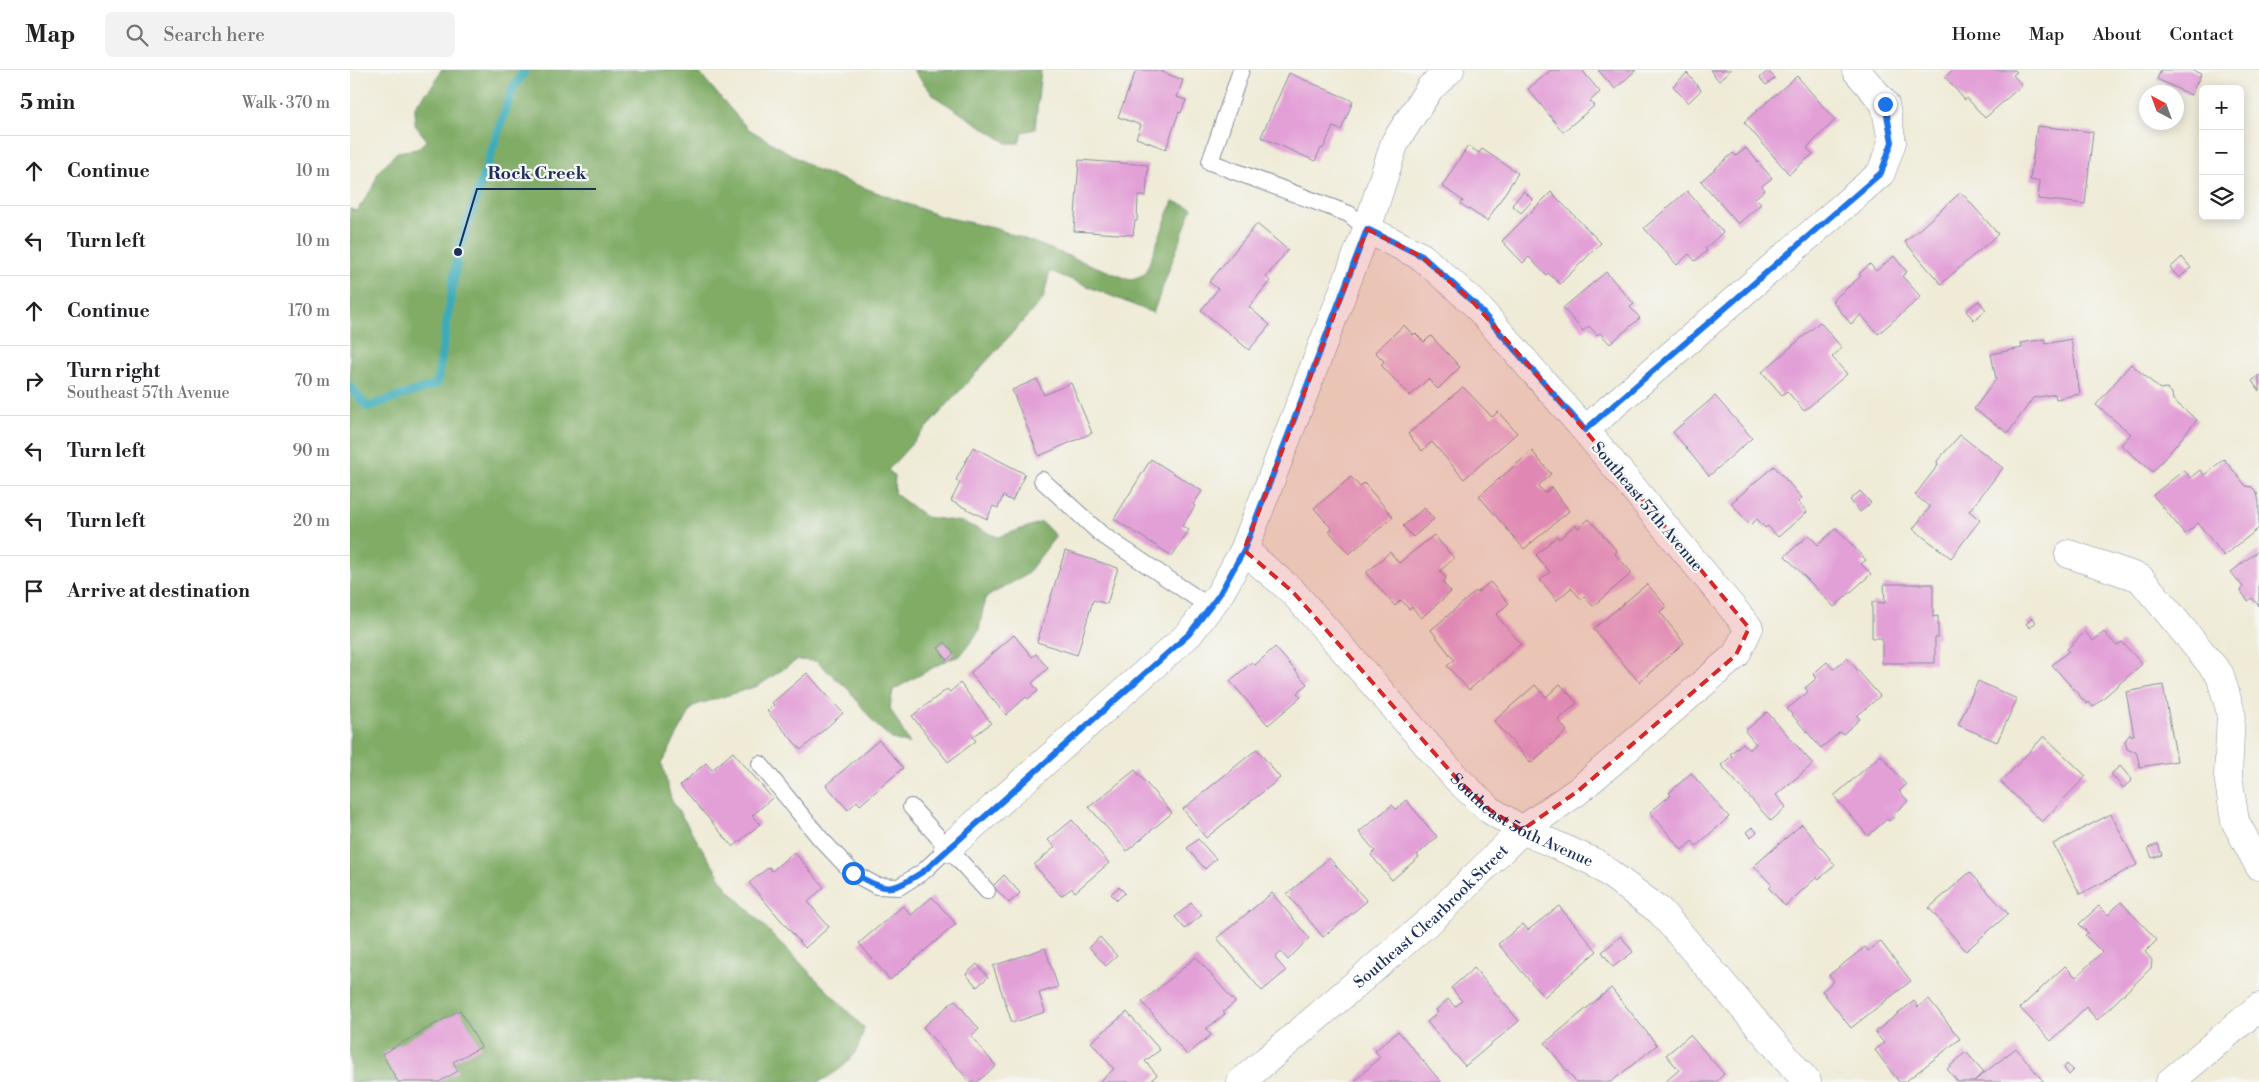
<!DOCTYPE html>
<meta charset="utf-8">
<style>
body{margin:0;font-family:"Libre Bodoni",serif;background:#f2f2f2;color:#202124}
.controls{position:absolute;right:15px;top:15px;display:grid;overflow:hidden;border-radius:8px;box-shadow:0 2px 12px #0003}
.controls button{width:45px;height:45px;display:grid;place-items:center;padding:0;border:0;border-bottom:1px solid #e0e0e0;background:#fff;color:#202124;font:25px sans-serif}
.compass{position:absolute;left:1789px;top:15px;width:45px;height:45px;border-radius:50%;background:#fff;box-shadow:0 2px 12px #0003;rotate:319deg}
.stop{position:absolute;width:15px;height:15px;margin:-11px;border:4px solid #1a73e8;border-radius:50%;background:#fff}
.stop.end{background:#1a73e8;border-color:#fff;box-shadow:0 1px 5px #0008}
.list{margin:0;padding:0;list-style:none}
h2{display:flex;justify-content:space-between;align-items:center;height:65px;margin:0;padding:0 20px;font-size:21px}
h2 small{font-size:16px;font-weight:400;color:#757577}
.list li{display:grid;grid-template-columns:32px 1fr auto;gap:15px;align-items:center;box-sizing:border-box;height:70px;padding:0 20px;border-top:1px solid #e0e0e0}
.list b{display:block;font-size:19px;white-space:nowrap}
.list p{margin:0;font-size:16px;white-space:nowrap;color:#757577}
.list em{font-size:16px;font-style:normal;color:#757577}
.icon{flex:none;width:28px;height:28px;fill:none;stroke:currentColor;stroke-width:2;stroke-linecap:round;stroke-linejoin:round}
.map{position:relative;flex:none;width:1909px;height:1012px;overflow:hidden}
header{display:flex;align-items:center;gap:30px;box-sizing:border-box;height:70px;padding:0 25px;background:#fff;border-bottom:1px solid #e0e0e0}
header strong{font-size:24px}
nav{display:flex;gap:28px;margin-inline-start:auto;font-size:18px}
.search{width:350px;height:45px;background:#f2f2f2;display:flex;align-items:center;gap:12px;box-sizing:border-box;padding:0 18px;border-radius:8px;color:#757577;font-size:19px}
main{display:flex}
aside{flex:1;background:#fff}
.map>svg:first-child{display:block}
.forest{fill:#80ac66;stroke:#4e6e62}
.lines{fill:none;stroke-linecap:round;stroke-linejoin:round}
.stream{stroke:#3cacb8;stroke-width:9}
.building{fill:#e3a0d7}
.lane-casing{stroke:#858d9a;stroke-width:18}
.street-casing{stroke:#858d9a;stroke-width:29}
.lane{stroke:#fff;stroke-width:16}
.street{stroke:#fff;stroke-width:28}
.route{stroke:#1a73e8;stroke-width:6}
.marked{fill:#d62828;fill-opacity:0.2;stroke:#d62828;stroke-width:4;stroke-dasharray:10 6;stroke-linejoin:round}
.labels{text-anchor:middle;stroke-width:4.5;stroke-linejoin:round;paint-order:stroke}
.street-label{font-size:16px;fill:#1b2f5e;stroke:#f6f6f2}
.leader{fill:none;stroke:#1b2f5e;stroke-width:2}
.callout-dot{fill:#1b2f5e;stroke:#f6f6f2;stroke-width:2}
.callout-label{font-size:18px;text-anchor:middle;font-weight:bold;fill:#1b2f5e;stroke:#f6f6f2;stroke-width:4.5;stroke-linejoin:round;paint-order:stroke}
</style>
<header>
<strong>Map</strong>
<div class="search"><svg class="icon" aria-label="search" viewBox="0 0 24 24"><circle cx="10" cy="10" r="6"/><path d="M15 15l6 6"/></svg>Search here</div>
<nav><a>Home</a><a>Map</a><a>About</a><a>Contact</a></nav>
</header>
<main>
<aside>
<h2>5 min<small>Walk · 370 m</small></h2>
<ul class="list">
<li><svg class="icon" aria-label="ahead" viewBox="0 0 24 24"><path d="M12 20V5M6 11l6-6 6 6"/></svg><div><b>Continue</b></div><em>10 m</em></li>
<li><svg class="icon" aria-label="left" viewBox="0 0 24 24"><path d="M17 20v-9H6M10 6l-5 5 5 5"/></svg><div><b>Turn left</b></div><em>10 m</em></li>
<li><svg class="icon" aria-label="ahead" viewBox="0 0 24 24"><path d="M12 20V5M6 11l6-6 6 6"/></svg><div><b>Continue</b></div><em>170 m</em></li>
<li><svg class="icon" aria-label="right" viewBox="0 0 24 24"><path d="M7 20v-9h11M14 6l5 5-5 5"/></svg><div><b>Turn right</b><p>Southeast 57th Avenue</p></div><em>70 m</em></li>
<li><svg class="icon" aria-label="left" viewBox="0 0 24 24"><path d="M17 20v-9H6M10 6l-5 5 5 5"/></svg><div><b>Turn left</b></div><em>90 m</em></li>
<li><svg class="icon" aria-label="left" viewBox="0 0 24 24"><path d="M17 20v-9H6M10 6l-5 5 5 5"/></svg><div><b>Turn left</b></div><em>20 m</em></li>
<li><svg class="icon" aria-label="arrive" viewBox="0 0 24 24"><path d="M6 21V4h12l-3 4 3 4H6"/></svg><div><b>Arrive at destination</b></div></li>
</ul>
</aside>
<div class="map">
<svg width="1909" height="1012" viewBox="0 0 1909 1012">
<rect width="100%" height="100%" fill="#f6f6f2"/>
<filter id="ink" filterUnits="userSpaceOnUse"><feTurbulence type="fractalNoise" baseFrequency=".02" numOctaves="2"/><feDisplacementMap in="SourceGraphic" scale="10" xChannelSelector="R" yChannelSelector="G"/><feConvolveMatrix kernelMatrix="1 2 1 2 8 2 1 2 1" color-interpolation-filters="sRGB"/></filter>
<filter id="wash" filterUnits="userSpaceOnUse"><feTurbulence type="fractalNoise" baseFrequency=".0096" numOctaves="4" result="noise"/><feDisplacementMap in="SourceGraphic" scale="20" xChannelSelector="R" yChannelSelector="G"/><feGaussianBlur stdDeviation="1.12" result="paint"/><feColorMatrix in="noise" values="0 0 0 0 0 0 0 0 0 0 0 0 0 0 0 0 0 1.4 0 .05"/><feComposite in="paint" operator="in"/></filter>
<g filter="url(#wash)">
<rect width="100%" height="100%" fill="#efebd7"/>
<!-- forest -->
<path class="forest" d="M 91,0 L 347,0 L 397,58 L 467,100 L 590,146 L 644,158 L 675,169 L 780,210 L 795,204 L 823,131 L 842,138 L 803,243 L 700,201 L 693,229 L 538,400 L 545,406 L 544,423 L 576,447 L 612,452 L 648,467 L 692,452 L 706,466 L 677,504 L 635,528 L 629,561 L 610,586 L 597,590 L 543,620 L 540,638 L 560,674 L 542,669 L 525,654 L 498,619 L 466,591 L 447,590 L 408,616 L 343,636 L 312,693 L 321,729 L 377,818 L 514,958 C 508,987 495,998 469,1012 L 0,1012 L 0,139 L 7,141 L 23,117 L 28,102 L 47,82 L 67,79 L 77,70 L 65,55 L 65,36 L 84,14 Z
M 563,0 L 691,0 L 685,59 L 673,62 L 669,73 L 657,73 L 584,26 Z"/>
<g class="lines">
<!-- stream -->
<path class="stream" d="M 0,316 L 17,337 L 87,314 L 108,182 L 162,20 L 175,0"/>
</g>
<g id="blocks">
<!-- building -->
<path class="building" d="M 786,0 L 807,0 L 833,10 L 827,27 L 836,30 L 831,43 L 829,42 L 816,79 L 786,68 L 791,55 L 768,47 Z
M 1201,0 L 1232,0 L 1250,22 L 1240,31 L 1244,36 L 1213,62 L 1178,19 Z
M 1248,0 L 1286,0 L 1265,19 Z
M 1360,0 L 1381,0 L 1369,11 Z
M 1603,0 L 1665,0 L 1667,2 L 1663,5 L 1672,15 L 1635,48 L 1617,28 L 1615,30 L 1595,7 Z
M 1811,0 L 1842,0 L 1851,4 L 1841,25 L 1807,9 Z
M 1418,1 L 1425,8 L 1416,15 L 1410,8 Z
M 939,3 L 1003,31 L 991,60 L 983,57 L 973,79 L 971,78 L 965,91 L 911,67 Z
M 1337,3 L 1351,20 L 1338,33 L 1323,16 Z
M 1447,6 L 1485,50 L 1457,78 L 1463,84 L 1439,104 L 1394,52 Z
M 1687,56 L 1743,62 L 1735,134 L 1688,129 L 1690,111 L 1680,110 Z
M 1118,76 L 1129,83 L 1132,79 L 1168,103 L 1137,151 L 1111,134 L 1113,131 L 1092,116 Z
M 1396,78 L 1422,108 L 1412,116 L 1415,120 L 1405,128 L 1411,134 L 1388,154 L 1351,111 L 1383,83 L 1386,86 Z
M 729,90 L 798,95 L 796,126 L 788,126 L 787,151 L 785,151 L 783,165 L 724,161 Z
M 1174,121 L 1183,130 L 1171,143 L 1162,135 Z
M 1337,121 L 1373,162 L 1355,179 L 1357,181 L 1345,191 L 1339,184 L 1327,195 L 1294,158 Z
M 1201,122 L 1251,173 L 1210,214 L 1198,203 L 1196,205 L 1179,187 L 1173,193 L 1152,171 Z
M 1611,122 L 1648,164 L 1591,214 L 1555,172 Z
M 907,154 L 938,180 L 916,207 L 920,211 L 899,237 L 920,255 L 899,280 L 851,240 L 868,219 L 859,212 Z
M 1544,186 L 1557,202 L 1552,206 L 1571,227 L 1528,264 L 1511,245 L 1501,254 L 1482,231 L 1511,206 L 1509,204 L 1520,194 L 1526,201 Z
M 1832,187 L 1841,198 L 1829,208 L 1820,198 Z
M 1256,202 L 1284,234 L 1280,237 L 1290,248 L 1260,274 L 1250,263 L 1247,265 L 1239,256 L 1233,261 L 1213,238 Z
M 1629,231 L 1636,240 L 1624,250 L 1616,241 Z
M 1470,252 L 1492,278 L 1482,287 L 1497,304 L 1454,341 L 1437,321 L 1432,325 L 1412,302 Z
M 1054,255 L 1063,265 L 1065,263 L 1074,272 L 1081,266 L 1110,297 L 1088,319 L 1078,309 L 1060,326 L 1031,295 L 1034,291 L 1025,282 Z
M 1695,269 L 1695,274 L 1721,269 L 1730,324 L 1706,329 L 1705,324 L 1683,328 L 1658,363 L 1624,339 L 1646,309 L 1641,284 L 1672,278 L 1671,273 Z
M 1781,294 L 1810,319 L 1816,318 L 1822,323 L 1823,330 L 1847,350 L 1803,402 L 1771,375 L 1781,364 L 1746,335 Z
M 1909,305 L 1909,321 L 1902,311 Z
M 687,309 L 694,325 L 721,313 L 742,363 L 689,386 L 662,320 Z
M 1113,317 L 1142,347 L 1148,342 L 1167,363 L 1114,409 L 1082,372 L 1072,381 L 1058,364 Z
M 1365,326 L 1402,368 L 1359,406 L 1323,362 Z
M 1610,365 L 1653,398 L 1619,441 L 1630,450 L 1601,488 L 1563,459 L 1580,437 L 1565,425 L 1588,395 L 1587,391 Z
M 623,377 L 675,404 L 662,431 L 653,426 L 648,438 L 643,436 L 637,449 L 601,431 L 610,413 L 606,410 Z
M 1182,381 L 1201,404 L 1188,416 L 1195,423 L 1202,417 L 1219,441 L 1174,479 L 1129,426 Z
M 801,389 L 852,421 L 843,435 L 845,436 L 832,456 L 839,460 L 822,486 L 764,449 Z
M 1874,389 L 1896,416 L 1902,417 L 1907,423 L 1909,432 L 1909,458 L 1874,486 L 1848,453 L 1835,464 L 1803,425 L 1834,400 L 1840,408 L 1850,400 L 1854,405 Z
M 1424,396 L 1452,428 L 1448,432 L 1457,442 L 1428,467 L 1418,456 L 1415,458 L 1407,449 L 1400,455 L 1381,433 Z
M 1001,407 L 1010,417 L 1014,413 L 1043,447 L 999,484 L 979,461 L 982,459 L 964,438 Z
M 1510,421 L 1521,433 L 1510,442 L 1500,430 Z
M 1074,438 L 1084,449 L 1063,467 L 1053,456 Z
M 1239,449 L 1267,481 L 1265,484 L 1282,503 L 1243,536 L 1234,526 L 1231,529 L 1221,518 L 1207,530 L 1190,510 L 1200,502 L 1186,485 L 1207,466 L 1209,469 L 1225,455 L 1228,458 Z
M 1486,458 L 1516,490 L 1511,494 L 1521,504 L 1484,537 L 1435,486 L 1459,465 L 1468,475 Z
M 1084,465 L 1104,488 L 1090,501 L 1096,508 L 1093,513 L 1101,522 L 1071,548 L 1062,537 L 1059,539 L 1051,530 L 1045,536 L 1016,503 L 1040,482 L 1049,493 Z
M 1909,480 L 1909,536 L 1902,528 L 1898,531 L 1890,520 L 1893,517 L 1881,502 Z
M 715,481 L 768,498 L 757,534 L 743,530 L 727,585 L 687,572 Z
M 1140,512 L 1159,533 L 1146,545 L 1171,574 L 1119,620 L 1097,596 L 1104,590 L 1081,560 L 1126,521 L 1127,523 Z
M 1297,514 L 1316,536 L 1310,542 L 1334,573 L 1289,612 L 1243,559 Z
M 1534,514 L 1583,514 L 1583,547 L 1588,546 L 1588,568 L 1585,568 L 1585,593 L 1532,593 L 1532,568 L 1522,568 L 1522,532 L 1535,533 Z
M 1682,548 L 1686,552 L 1680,558 L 1676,554 Z
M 1735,562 L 1743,571 L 1754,562 L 1767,576 L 1772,572 L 1792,594 L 1743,637 L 1739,632 L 1737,634 L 1702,595 L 1719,581 L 1717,579 Z
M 664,565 L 682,587 L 686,584 L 698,598 L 682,613 L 688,621 L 678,629 L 676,627 L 656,645 L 620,603 Z
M 595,572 L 604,583 L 597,590 L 588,578 Z
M 925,577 L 957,614 L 947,623 L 951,627 L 918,655 L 880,611 L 902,592 L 905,595 Z
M 1497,588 L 1530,626 L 1507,646 L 1510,649 L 1493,664 L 1490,662 L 1471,678 L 1437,639 L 1458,622 L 1455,618 L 1467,608 L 1463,604 L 1477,592 L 1483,599 Z
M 457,603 L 493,643 L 451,680 L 417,641 L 424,635 L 422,633 Z
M 1628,611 L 1667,629 L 1647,672 L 1608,655 Z
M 610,613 L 641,653 L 623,667 L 626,671 L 598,692 L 562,646 L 597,619 L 600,622 Z
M 1210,614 L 1227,633 L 1208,650 L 1217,661 L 1181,693 L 1144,651 L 1185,615 L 1196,627 Z
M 1813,615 L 1827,691 L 1790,697 L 1786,681 L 1781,681 L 1777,679 L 1775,671 L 1779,665 L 1784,665 L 1776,622 Z
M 1417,642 L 1463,694 L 1426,725 L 1436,737 L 1421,751 L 1371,695 L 1382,686 L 1380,684 L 1393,673 L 1399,680 L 1406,674 L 1395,661 Z
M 1694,666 L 1736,706 L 1692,752 L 1651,712 Z
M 529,670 L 553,698 L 510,735 L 507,731 L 498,740 L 476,715 Z
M 907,679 L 930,708 L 856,768 L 833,739 Z
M 383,682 L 422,728 L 402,746 L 410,754 L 383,777 L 330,715 L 356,693 L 362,700 Z
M 1531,685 L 1556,715 L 1549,721 L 1558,731 L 1543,744 L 1545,746 L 1539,751 L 1537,749 L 1518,766 L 1484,726 Z
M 1770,696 L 1782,710 L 1773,718 L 1761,704 Z
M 785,700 L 822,743 L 777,781 L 739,737 Z
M 1341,703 L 1379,747 L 1346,776 L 1342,771 L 1332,780 L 1300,742 L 1321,725 L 1319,723 Z
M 1056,730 L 1087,767 L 1067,785 L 1069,787 L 1042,810 L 1021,785 L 1025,781 L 1009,762 L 1042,735 L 1046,739 Z
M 1761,744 L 1787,795 L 1730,824 L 1703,774 Z
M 722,750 L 759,793 L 725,822 L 722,818 L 711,826 L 684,795 L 705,777 L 698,770 Z
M 1452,754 L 1485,795 L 1469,809 L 1467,807 L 1435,836 L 1419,818 L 1422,815 L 1404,796 Z
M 1402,757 L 1407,762 L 1401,767 L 1396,762 Z
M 848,769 L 866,789 L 855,799 L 837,778 Z
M 1808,774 L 1812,785 L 1802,788 L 1798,778 Z
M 444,782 L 474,817 L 458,832 L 479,857 L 455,878 L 399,813 L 419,797 L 422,801 Z
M 979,788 L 1017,831 L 973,867 L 937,824 Z
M 1620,802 L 1658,844 L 1616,881 L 1579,838 Z
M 654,805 L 670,823 L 659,833 L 643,816 Z
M 769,817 L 775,823 L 767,830 L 761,824 Z
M 922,823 L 959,868 L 938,890 L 931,882 L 925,888 L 936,901 L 912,921 L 867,868 Z
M 582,827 L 606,854 L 540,910 L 509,873 L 553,836 L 561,845 Z
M 1771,832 L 1807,870 L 1795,882 L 1802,890 L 1801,898 L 1747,950 L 1736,937 L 1701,971 L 1670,938 L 1715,896 L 1726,907 L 1752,882 L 1735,865 L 1738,863 L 1729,854 L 1749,836 L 1758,845 Z
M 841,833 L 852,845 L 835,859 L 825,847 Z
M 1209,836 L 1247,881 L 1194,927 L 1148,874 L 1173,854 L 1178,860 Z
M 1271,866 L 1283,882 L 1263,897 L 1252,882 Z
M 750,867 L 767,886 L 756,896 L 739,877 Z
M 1530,871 L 1561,911 L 1501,958 L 1472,921 L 1484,911 L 1479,905 L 1515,877 L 1518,881 Z
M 695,878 L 708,917 L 689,923 L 695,942 L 662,953 L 643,896 Z
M 846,887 L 885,932 L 873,942 L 875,944 L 856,959 L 861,965 L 837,985 L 792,932 Z
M 627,894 L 638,907 L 627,917 L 616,904 Z
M 1124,898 L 1169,951 L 1115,996 L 1077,952 L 1088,942 L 1086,940 L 1098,929 L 1105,937 L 1112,931 L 1101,918 Z
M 1261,918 L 1307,975 L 1261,1012 L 1226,1012 L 1195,973 Z
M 1579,929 L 1610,969 L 1555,1012 L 1549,1012 L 1525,980 L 1534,973 L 1525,962 L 1564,931 L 1568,937 Z
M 605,930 L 629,959 L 621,966 L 646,996 L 627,1012 L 620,1012 L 573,957 Z
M 110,940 L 131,977 L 103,992 L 108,1001 L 89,1012 L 48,1012 L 32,984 Z
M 777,942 L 810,980 L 795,991 L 807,1005 L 799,1012 L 751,1012 L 750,1011 L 764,999 L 741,972 Z
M 1048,961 L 1091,1012 L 1004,1012 L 1030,987 L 1025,981 Z
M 1340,965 L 1374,1004 L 1366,1012 L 1315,1012 L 1329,1000 L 1316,985 Z
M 1666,978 L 1694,1012 L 1608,1012 L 1597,999 L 1616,982 L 1634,1002 L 1624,1011 Z
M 1717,994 L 1723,1001 L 1719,1005 L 1714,998 Z"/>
</g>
</g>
<g filter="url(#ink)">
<use href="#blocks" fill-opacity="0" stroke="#858d9a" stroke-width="1"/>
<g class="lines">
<!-- lane casing -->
<g class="lane-casing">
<path id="lane" d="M 891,0 L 860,92 L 999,144 L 1017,159
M 692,410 L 751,464 L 860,537
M 410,694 L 469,767 L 503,803 L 527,816 L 549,817 L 574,801 L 598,778
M 561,737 L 637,821"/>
</g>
<!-- street casing -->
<g class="street-casing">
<g id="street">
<path d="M 1235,360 L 1531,103 L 1542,72 L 1535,34 L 1506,0"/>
<path id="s1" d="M 894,480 L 943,522 L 1108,710 L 1140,740 L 1172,760 L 1244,792 L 1310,841 L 1457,1012"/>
<path d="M 1719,484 L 1790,508 L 1870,605 L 1881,643 L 1878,706 L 1885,751 L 1909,796"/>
<path d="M 598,778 L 839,564 L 869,525 L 894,480 L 1017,159 L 1045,72 L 1080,18 L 1100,0"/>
<path id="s2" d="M 891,1012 L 1084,847 L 1172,760 L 1228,721 L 1386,585 L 1399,558 L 1235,360 L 1124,233 L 1072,187 L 1017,159"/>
<path d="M 1820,1012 L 1909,937"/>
</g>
</g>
<!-- lane -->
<use href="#lane" class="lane"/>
<!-- street -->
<use href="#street" class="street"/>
</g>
</g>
<g class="lines" filter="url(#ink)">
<!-- route -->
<path class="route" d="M 503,803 C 538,823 541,822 574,801 L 839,564 L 869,525 L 894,480 L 1017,159 L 1072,186 L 1124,233 L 1235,360 L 1531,103 L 1542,72 L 1535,34"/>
</g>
<!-- marked area -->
<path class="marked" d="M 1017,159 L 1072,187 L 1124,233 L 1235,360 L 1399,558 L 1386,585 L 1228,721 L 1172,760 L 1140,740 L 1108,710 L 943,522 L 894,480 Z"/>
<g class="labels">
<!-- street labels -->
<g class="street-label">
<text transform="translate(1298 436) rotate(50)" y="6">Southeast 57th Avenue</text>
<text dy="6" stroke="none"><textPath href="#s1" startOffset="391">Southeast 56th Avenue</textPath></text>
<text dy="6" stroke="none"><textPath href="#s2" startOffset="252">Southeast Clearbrook Street</textPath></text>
</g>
</g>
<!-- callouts -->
<path class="leader" d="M108 182L127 119H246"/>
<circle class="callout-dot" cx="108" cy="182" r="5"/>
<g class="callout-label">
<text x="187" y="109">Rock Creek</text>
</g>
</svg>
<div class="controls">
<button>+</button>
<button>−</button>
<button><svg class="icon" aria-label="layers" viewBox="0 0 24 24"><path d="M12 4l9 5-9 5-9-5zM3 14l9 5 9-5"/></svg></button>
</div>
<svg class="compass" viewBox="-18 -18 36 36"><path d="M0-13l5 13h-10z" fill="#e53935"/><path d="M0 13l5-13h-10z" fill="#757577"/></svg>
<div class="stop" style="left:503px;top:803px"></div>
<div class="stop end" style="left:1535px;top:34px"></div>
</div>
</main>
